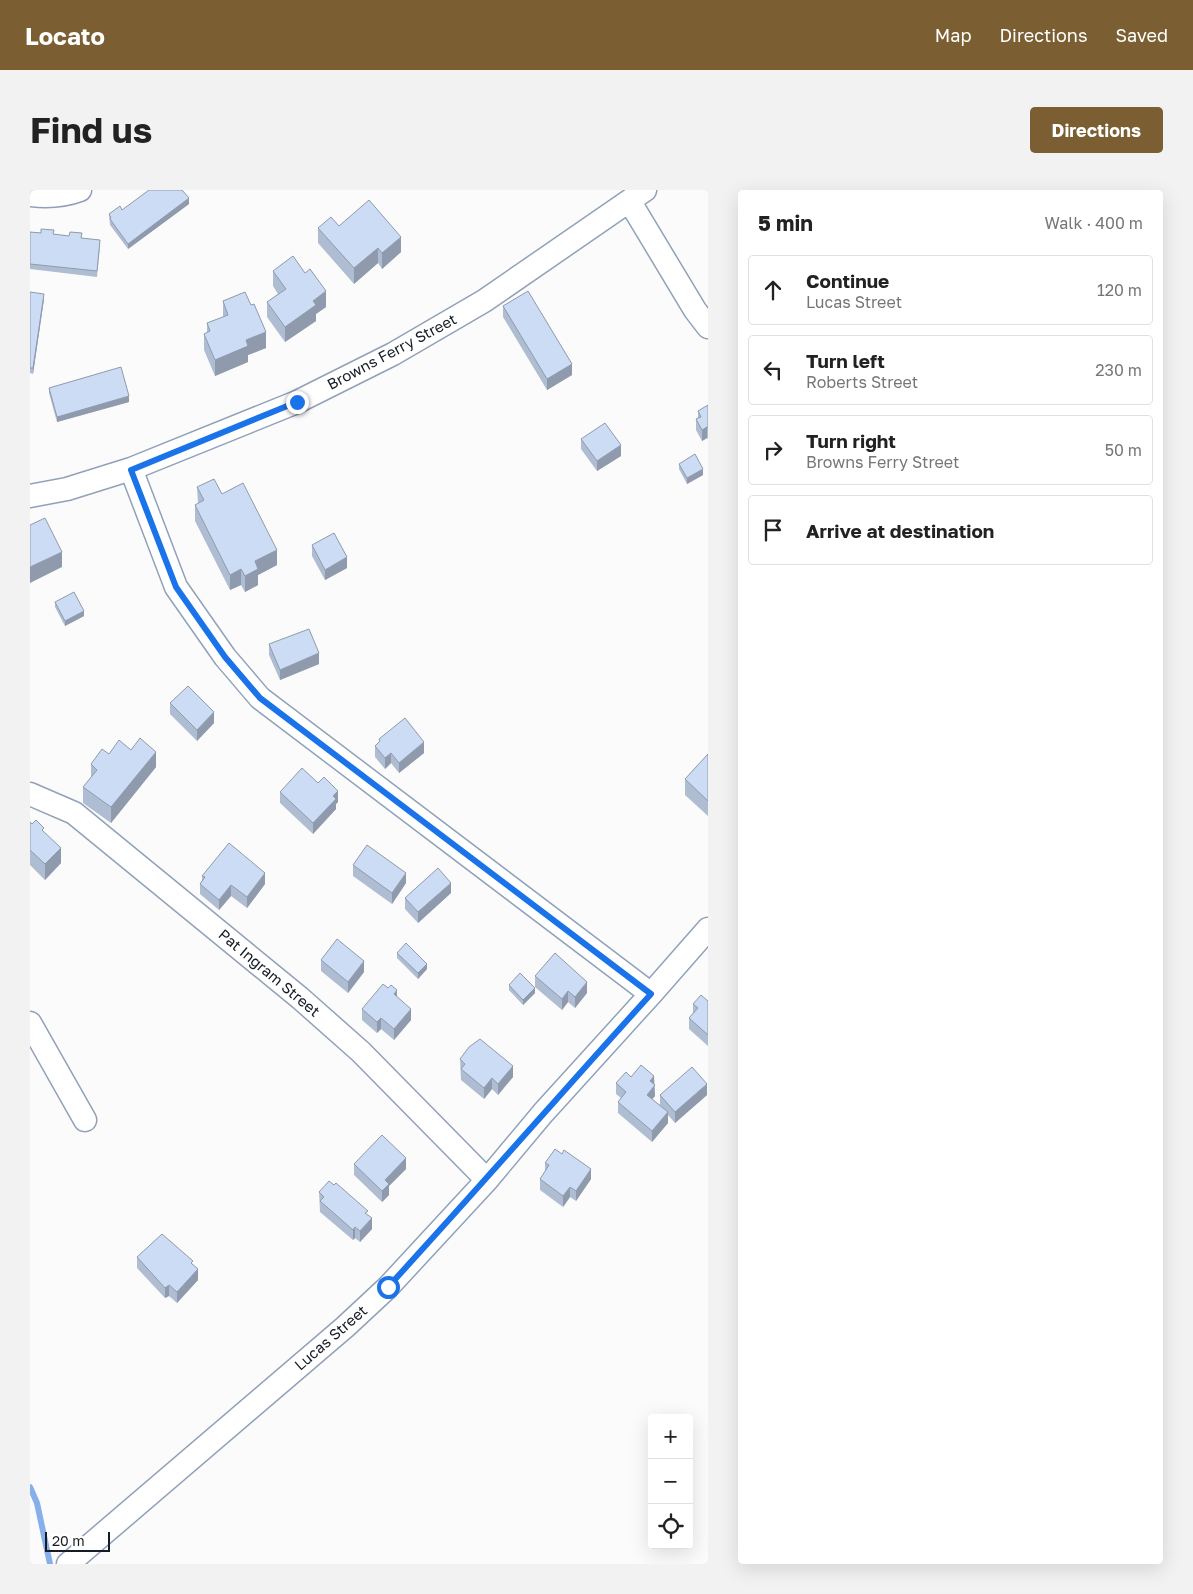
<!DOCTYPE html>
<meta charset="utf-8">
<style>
body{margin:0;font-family:"Golos Text",sans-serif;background:#f2f2f2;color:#222}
.controls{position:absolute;right:15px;bottom:15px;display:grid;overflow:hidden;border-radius:5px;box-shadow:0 5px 20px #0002}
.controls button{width:45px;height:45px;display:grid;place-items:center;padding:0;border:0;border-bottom:1px solid #e0e0e0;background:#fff;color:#222;font:25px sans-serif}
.scale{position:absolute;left:15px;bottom:12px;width:65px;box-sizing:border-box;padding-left:5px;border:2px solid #161c25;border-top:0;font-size:14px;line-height:18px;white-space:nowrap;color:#161c25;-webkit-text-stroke:4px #fff;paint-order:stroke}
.stop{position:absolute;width:15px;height:15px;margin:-11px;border:4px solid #1a73e8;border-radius:50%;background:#fff}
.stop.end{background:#1a73e8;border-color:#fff;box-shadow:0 1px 5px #0008}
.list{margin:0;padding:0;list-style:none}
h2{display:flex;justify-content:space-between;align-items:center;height:65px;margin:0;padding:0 20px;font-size:21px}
h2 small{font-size:16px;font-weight:400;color:#767676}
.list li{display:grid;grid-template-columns:32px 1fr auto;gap:15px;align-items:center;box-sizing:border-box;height:70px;margin:0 10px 10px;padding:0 10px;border:1px solid #e0e0e0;border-radius:5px}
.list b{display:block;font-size:19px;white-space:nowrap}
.list p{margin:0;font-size:16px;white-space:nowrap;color:#767676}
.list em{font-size:16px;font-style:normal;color:#767676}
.icon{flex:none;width:28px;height:28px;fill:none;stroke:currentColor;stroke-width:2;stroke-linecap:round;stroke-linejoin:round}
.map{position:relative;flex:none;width:678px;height:1374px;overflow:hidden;border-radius:5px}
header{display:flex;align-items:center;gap:30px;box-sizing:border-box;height:70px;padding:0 25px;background:#7b5f32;color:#fff}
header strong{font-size:24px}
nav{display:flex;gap:28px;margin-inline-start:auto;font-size:18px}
.intro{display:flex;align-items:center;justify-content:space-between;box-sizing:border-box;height:120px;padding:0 30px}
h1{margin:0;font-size:35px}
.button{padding:12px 22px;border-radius:5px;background:#7b5f32;color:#fff;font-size:18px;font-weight:700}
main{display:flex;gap:30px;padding:0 30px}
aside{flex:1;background:#fff;border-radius:5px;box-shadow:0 5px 20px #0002}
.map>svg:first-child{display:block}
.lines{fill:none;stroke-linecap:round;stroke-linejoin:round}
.stream{stroke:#87afe9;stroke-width:6}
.minor-casing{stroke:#91a1b9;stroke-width:25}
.minor{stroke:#fff;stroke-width:22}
.wall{fill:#afbdd3}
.shaded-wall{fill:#8f9aac}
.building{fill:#ccdcf5;stroke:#8f9aac}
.route{stroke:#1a73e8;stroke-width:6}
.labels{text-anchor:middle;stroke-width:4;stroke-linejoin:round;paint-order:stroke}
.street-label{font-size:15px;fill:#161c25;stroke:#fff}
</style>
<header>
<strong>Locato</strong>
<nav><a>Map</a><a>Directions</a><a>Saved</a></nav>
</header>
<div class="intro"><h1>Find us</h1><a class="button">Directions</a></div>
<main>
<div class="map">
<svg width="678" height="1374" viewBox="0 0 678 1374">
<rect width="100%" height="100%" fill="#fbfbfb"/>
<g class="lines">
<!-- stream -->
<path class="stream" d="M 0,1297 L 7,1313 L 20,1374"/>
<!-- minor casing -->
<g class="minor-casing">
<path id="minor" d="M 0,5 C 17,7 34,6 50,0
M 600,12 L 665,120 L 678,137
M 101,279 L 146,397 L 195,467 L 230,508 L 621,804
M 0,306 L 37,299 L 101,279 L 267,212 L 363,164 L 454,111 L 615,0
M 0,604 L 44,623 L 270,808 L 331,862 L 457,990
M 0,833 L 55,930
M 38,1374 L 315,1137 L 358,1097 L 457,990 L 513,923 L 621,804 L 678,739"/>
</g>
<!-- minor -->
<use href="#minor" class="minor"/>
</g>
<!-- wall -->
<path class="wall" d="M 159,14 L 98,59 L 80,35 L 79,24 L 92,20 Z
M 309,36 L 371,62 L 352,79 L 348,73 L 324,94 L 288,53 L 288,38 Z
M 0,42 L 24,44 L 52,48 L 70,56 L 67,87 L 0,79 Z
M 243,81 L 296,117 L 286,124 L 286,131 L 255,152 L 237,127 L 237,112 L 248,104 L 243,96 Z
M 0,102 L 14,109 L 3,184 L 0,183 Z
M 193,111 L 236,158 L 218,165 L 218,172 L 185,186 L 174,160 L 174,144 L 177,143 L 177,133 L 193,127 Z
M 473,116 L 542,185 L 517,200 L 473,127 Z
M 19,198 L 99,212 L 27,232 L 19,203 Z
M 678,215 L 678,249 L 677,248 L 672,251 L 666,240 L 666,229 L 668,228 L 668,221 Z
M 551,249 L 591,266 L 567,281 L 551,259 Z
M 649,274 L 673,285 L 657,294 L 649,279 Z
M 167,297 L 192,304 L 247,375 L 228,385 L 228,395 L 215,402 L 211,395 L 200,400 L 165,331 L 165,315 L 168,314 Z
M 282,355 L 317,378 L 295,390 L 282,366 Z
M 25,412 L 54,426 L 35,436 L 25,417 Z
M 239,454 L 289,474 L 250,490 L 239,465 Z
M 140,513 L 184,533 L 167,551 L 140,524 Z
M 349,549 L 394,563 L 369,583 L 361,573 L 355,579 L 345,567 L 345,556 L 349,552 Z
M 101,560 L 126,577 L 81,633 L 53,613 L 53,597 L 61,588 L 61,574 L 79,564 Z
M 678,564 L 678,626 L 655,605 L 655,589 Z
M 250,602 L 308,612 L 306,614 L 306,619 L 283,644 L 250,613 Z
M 0,632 L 14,642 L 31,673 L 15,690 L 0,675 Z
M 323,675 L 376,693 L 362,714 L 323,686 Z
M 172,686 L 235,694 L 217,718 L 201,706 L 189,720 L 170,704 L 170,694 L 172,690 Z
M 421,703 L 388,733 L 375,719 L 375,708 Z
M 367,763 L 397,779 L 388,789 L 367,768 Z
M 291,770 L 334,782 L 318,803 L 291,781 Z
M 505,786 L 557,803 L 545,818 L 538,812 L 532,820 L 505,797 Z
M 479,795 L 505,803 L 493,815 L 479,800 Z
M 367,807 L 381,830 L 364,850 L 351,839 L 347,843 L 332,830 L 332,819 Z
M 678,811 L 678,856 L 659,839 L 659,828 L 663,823 L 663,814 Z
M 430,869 L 483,887 L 468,905 L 462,899 L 454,909 L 431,890 Z
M 601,887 L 624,895 L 625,906 L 622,909 L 630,915 L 630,905 L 677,905 L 645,933 L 638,925 L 638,933 L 622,952 L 588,923 L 588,912 L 591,908 L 586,904 L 586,893 Z
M 515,973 L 561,989 L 546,1011 L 540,1007 L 533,1017 L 510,1000 L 510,989 L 515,981 Z
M 324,974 L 376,979 L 359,996 L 359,1005 L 352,1012 L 324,985 Z
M 289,1002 L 338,1025 L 342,1039 L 330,1052 L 325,1048 L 323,1050 L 290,1022 Z
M 107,1067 L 163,1074 L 168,1090 L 147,1113 L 139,1106 L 135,1108 L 107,1078 Z"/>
<!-- shaded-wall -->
<path class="shaded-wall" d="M 159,8 L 159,14 L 98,59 L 98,54 Z
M 371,47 L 371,62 L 352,79 L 352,63 Z
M 348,58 L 348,73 L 324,94 L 324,78 Z
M 296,101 L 296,117 L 286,124 L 286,131 L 255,152 L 255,137 L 283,111 Z
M 14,104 L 14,109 L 3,184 L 3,178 Z
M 236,142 L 236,158 L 218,165 L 218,172 L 185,186 L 185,170 L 216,150 Z
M 542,174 L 542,185 L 517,200 L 517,189 Z
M 99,206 L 99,212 L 27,232 L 27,227 Z
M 677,237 L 677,248 L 672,251 L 672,240 Z
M 591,255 L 591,266 L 567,281 L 567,271 Z
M 673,279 L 673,285 L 657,294 L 657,288 Z
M 247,360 L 247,375 L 228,385 L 228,395 L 215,402 L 215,386 L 225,371 Z
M 32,362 L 32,377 L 0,393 L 0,377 Z
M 317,367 L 317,378 L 295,390 L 295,380 Z
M 211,379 L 211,395 L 200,400 L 200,385 Z
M 54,421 L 54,426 L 35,436 L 35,431 Z
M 289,463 L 289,474 L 250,490 L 250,480 Z
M 184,522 L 184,533 L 167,551 L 167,540 Z
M 394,552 L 394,563 L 369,583 L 369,573 Z
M 126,562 L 126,577 L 81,633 L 81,617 Z
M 361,563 L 361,573 L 355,579 L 355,568 Z
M 308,601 L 308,612 L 306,614 L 306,619 L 283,644 L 283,633 L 303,606 Z
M 31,658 L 31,673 L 15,690 L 15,674 Z
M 235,683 L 235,694 L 217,718 L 217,707 Z
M 376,683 L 376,693 L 362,714 L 362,703 Z
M 421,693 L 421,703 L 388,733 L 388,722 Z
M 201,695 L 201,706 L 189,720 L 189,710 Z
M 334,771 L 334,782 L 318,803 L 318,792 Z
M 397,774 L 397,779 L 388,789 L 388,783 Z
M 557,792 L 557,803 L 545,818 L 545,807 Z
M 505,798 L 505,803 L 493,815 L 493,810 Z
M 367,800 L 367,811 L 364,804 Z
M 538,801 L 538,812 L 532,820 L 532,809 Z
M 381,819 L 381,830 L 364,850 L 364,839 Z
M 351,828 L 351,839 L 347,843 L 347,832 Z
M 483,876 L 483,887 L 468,905 L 468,894 Z
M 624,886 L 625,906 L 617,915 L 617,905 L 620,891 Z
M 462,888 L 462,899 L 454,909 L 454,898 Z
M 677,894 L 677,905 L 645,933 L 645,922 Z
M 638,922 L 638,933 L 622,952 L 622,941 Z
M 376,968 L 376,979 L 359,996 L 359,1005 L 352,1012 L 352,1001 L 355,990 Z
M 561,979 L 561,989 L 546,1011 L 546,1001 Z
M 540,997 L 540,1007 L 533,1017 L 533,1006 Z
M 342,1028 L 342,1039 L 330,1052 L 330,1041 Z
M 325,1037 L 325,1048 L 323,1050 L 323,1040 Z
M 168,1079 L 168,1090 L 147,1113 L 147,1102 Z
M 139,1095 L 139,1106 L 135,1108 L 135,1098 Z"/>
<!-- building -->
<path class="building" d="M 119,0 L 152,0 L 159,8 L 98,54 L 80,29 L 81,28 L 79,24 L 90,16 L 92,20 Z
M 339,10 L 371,47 L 352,63 L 348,58 L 324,78 L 288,38 L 301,27 L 309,36 Z
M 11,39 L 24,40 L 23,44 L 39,46 L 40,42 L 52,43 L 51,48 L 70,50 L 67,81 L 0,74 L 0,42 L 11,43 Z
M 263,66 L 275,83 L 280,79 L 296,101 L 283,111 L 286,115 L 255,137 L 237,112 L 256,99 L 243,81 Z
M 498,101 L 542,174 L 517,189 L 473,116 Z
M 0,102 L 14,104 L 3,178 L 0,178 Z
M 215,102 L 221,115 L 224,114 L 236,142 L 216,150 L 218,156 L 185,170 L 174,144 L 180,141 L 177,133 L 198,125 L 193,111 Z
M 91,177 L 99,206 L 27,227 L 19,198 Z
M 678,215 L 678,238 L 677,237 L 672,240 L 666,229 L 671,227 L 668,221 Z
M 575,233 L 591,255 L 567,271 L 551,249 Z
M 665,264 L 673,279 L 657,288 L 649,274 Z
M 184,289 L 192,304 L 213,293 L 247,360 L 225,371 L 228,379 L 215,386 L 211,379 L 200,385 L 165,315 L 174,310 L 167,297 Z
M 15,328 L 32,362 L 0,377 L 0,335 Z
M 304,343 L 317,367 L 295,380 L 282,355 Z
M 44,402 L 54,421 L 35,431 L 25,412 Z
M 279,439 L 289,463 L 250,480 L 239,454 Z
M 158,496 L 184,522 L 167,540 L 140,513 Z
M 375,528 L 394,552 L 369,573 L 361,563 L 355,568 L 345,556 L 350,551 L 349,549 Z
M 110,548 L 126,562 L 81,617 L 53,597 L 67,580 L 61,574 L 72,559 L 79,564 L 89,550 L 101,560 Z
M 678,564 L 678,611 L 655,589 Z
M 272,578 L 288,593 L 294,587 L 308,601 L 303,606 L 306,609 L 283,633 L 250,602 Z
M 6,630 L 14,638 L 12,640 L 31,658 L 15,674 L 0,660 L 0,632 L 2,634 Z
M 199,653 L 235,683 L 217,707 L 201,695 L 189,710 L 170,694 L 175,687 L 172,686 Z
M 337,655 L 376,683 L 362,703 L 323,675 Z
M 408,678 L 421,693 L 388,722 L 375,708 Z
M 307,749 L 334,771 L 318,792 L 291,770 Z
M 376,753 L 397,774 L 388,783 L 367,763 Z
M 525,763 L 557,792 L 545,807 L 538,801 L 532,809 L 505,786 Z
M 490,783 L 505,798 L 493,810 L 479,795 Z
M 353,794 L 358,798 L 361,795 L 367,800 L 364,804 L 381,819 L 364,839 L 351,828 L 347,832 L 332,819 Z
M 671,805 L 678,811 L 678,845 L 659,828 L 668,818 L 663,814 Z
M 450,849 L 483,876 L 468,894 L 462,888 L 454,898 L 431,879 L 435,874 L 430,869 L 439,857 Z
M 611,875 L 624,886 L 620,891 L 625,895 L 617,905 L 638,922 L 622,941 L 588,912 L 596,902 L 586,893 L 596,882 L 601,887 Z
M 662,877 L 677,894 L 645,922 L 630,905 Z
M 352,945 L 376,968 L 355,990 L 359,994 L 352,1001 L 324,974 Z
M 525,959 L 532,964 L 534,960 L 561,979 L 546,1001 L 540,997 L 533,1006 L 510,989 L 519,975 L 515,973 Z
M 299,991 L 304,995 L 306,993 L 338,1021 L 335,1023 L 342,1028 L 330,1041 L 325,1037 L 323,1040 L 290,1011 L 294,1007 L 289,1002 Z
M 132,1044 L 163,1071 L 161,1073 L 168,1079 L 147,1102 L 139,1095 L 135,1098 L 107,1067 Z"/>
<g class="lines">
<!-- route -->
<path class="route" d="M 267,212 L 101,280 L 146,397 L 195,467 L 230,508 L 621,804 C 533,901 447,1000 358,1097"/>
</g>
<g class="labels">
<!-- street labels -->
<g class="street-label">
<text transform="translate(362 162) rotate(-28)" y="5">Browns Ferry Street</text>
<text transform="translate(239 783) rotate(40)" y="5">Pat Ingram Street</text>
<text transform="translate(301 1148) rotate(-41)" y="5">Lucas Street</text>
</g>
</g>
</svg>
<div class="controls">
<button>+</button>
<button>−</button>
<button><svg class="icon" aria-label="locate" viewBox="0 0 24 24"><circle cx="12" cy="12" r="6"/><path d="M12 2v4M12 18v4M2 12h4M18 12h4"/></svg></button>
</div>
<div class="scale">20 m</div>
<div class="stop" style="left:358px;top:1097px"></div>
<div class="stop end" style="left:267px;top:212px"></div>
</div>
<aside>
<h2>5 min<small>Walk · 400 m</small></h2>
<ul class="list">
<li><svg class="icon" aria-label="ahead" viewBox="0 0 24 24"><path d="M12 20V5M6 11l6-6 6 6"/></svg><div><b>Continue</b><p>Lucas Street</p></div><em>120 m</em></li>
<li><svg class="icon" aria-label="left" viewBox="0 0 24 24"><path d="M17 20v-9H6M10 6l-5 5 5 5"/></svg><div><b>Turn left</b><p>Roberts Street</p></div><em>230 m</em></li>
<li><svg class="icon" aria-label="right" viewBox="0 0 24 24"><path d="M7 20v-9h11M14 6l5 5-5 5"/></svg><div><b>Turn right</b><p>Browns Ferry Street</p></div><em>50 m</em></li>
<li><svg class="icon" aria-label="arrive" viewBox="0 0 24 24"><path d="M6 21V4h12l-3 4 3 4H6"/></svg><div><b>Arrive at destination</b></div></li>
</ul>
</aside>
</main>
